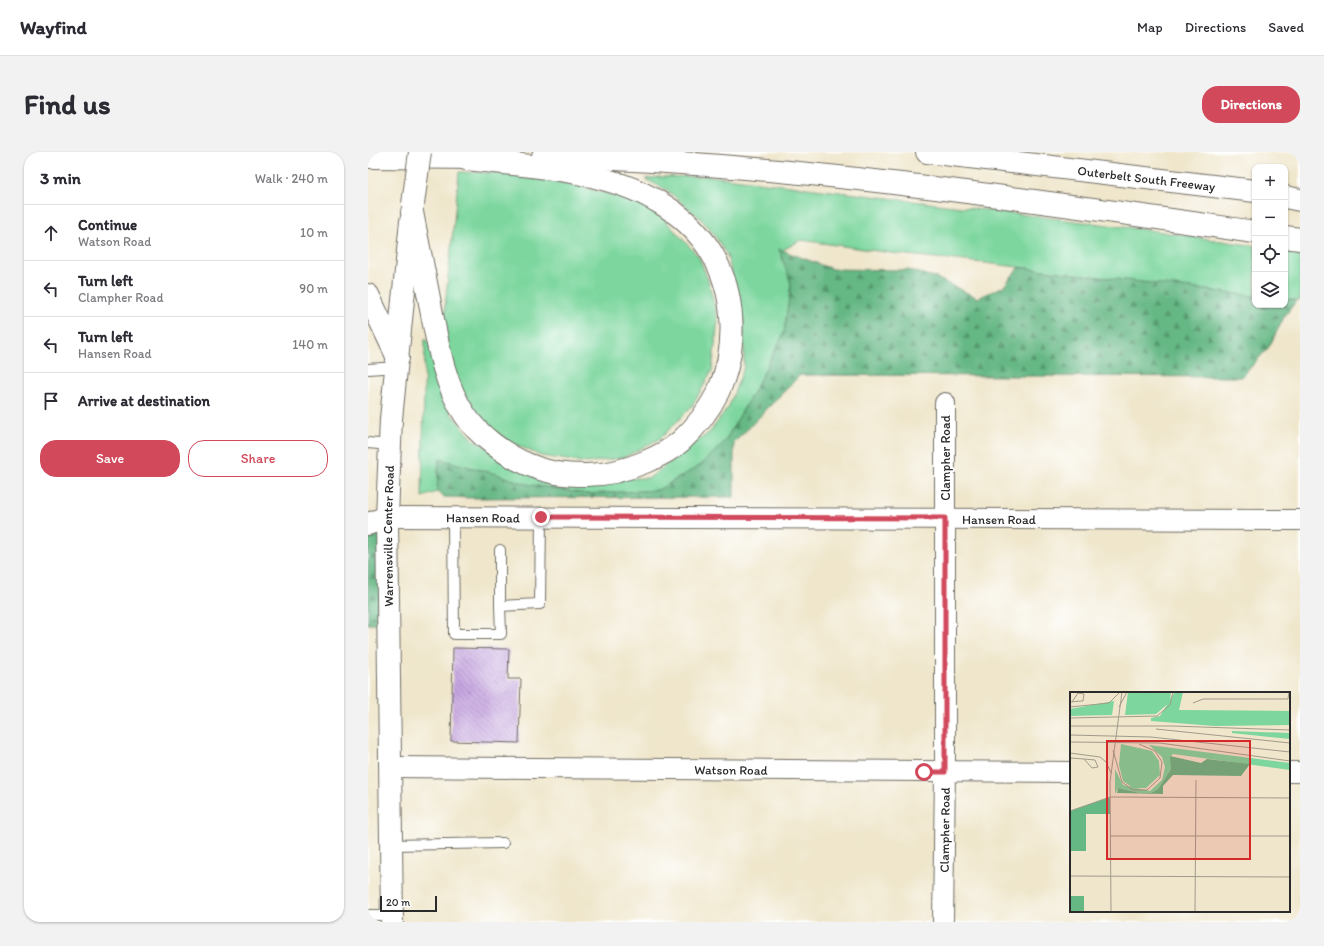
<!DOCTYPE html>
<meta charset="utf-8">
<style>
body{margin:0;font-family:Itim,sans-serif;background:#f2f2f3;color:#2b2b33}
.controls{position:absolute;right:12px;top:12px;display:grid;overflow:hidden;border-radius:8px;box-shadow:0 1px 3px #0004}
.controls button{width:36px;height:36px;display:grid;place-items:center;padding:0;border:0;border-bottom:1px solid #e1e1e2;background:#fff;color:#2b2b33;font:20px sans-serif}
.scale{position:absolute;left:12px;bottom:10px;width:57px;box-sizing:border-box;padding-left:4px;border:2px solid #2b2b2b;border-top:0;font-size:11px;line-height:14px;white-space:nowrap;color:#2b2b2b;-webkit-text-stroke:3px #fff;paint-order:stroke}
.stop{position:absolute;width:12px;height:12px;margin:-9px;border:3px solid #d1495b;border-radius:50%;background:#fff}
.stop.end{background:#d1495b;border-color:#fff;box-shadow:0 1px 4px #0008}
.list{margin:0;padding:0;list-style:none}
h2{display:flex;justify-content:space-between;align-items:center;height:52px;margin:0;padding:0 16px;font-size:17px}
h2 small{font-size:13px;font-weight:400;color:#7c7c81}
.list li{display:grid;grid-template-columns:26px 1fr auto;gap:12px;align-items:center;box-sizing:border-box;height:56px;padding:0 16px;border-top:1px solid #e1e1e2}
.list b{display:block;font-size:15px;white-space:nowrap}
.list p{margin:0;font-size:13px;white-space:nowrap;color:#7c7c81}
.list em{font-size:13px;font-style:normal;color:#7c7c81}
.actions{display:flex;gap:8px;padding:12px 16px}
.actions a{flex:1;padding:9px 0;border:1px solid #d1495b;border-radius:16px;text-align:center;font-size:14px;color:#d1495b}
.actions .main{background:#d1495b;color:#fff}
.icon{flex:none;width:22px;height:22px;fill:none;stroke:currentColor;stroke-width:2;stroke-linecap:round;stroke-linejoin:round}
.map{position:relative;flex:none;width:932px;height:770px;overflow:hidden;border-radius:16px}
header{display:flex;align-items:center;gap:24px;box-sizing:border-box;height:56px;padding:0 20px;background:#fff;border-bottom:1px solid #e1e1e2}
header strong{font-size:19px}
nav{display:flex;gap:22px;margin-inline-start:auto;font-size:14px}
.intro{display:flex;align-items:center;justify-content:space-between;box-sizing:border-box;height:96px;padding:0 24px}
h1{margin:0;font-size:28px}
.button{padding:10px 18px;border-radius:16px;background:#d1495b;color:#fff;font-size:14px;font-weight:700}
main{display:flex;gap:24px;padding:0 24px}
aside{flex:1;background:#fff;border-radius:16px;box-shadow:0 1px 3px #0004}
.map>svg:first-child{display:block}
.green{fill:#7cd69d;stroke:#548064}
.forest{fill:url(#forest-firs);stroke:#487158}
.building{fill:url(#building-back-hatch)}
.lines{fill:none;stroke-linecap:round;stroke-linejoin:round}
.service-casing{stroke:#706c63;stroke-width:12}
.minor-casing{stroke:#706c63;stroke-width:22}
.tertiary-casing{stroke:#706c63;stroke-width:24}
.secondary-casing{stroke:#706c63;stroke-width:24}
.motorway-casing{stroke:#706c63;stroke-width:24}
.service{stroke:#fff;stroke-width:10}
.minor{stroke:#fff;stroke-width:20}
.tertiary{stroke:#fff;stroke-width:22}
.secondary{stroke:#fff;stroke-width:22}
.motorway{stroke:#fff;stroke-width:22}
.primary-bridge-casing{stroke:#706c63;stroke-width:24;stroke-linecap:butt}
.primary-bridge{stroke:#fff;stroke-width:22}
.route{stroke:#d1495b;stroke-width:5}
.labels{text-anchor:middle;stroke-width:4;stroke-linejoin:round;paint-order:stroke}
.street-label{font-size:13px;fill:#2b2b2b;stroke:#fff}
.inset-road{fill:none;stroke:#a19b8b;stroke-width:1}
.view{fill:#d62828;fill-opacity:0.15;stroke:#d62828;stroke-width:2}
.inset-edge{fill:none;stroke:#2b2b2b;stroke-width:2}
</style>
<header>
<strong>Wayfind</strong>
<nav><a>Map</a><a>Directions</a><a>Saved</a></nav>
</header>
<div class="intro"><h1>Find us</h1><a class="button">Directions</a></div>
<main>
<aside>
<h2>3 min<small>Walk · 240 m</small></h2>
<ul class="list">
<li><svg class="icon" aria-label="ahead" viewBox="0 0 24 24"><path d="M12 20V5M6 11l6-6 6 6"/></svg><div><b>Continue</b><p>Watson Road</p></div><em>10 m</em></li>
<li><svg class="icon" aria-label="left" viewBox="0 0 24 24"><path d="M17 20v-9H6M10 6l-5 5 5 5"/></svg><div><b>Turn left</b><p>Clampher Road</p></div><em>90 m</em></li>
<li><svg class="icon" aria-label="left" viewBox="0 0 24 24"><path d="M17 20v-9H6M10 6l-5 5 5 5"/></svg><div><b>Turn left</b><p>Hansen Road</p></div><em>140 m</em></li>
<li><svg class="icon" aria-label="arrive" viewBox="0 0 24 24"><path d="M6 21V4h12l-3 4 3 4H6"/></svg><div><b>Arrive at destination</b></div></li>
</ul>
<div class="actions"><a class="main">Save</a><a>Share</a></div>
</aside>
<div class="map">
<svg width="932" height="770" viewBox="0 0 932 770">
<defs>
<pattern id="forest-firs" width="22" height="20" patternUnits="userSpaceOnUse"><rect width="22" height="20" fill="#65b784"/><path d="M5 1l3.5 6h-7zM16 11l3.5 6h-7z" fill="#53956c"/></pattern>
<pattern id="building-back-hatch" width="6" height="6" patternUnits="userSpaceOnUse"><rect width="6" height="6" fill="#c6a6e0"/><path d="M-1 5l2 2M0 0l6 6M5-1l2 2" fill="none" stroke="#a187b6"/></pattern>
</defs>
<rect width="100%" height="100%" fill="#fff"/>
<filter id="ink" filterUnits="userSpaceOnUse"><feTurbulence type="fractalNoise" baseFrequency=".025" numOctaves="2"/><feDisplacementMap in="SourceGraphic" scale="8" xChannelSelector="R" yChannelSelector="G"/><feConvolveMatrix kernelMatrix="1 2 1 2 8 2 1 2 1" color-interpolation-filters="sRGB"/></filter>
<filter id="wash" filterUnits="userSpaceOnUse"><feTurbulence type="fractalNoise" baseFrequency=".012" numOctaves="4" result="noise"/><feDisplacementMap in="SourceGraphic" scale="16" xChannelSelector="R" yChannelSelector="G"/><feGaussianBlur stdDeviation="0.9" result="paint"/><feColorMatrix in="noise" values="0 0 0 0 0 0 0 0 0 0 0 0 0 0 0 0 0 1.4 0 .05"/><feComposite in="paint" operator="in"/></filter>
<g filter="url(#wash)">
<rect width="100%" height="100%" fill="#efe6cb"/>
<!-- green -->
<path class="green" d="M 91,20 L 129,21 L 197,31 L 261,47 L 295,66 L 331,105 L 340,128 L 350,168 L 344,219 L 324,254 L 293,286 L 257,305 L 219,311 L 173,304 L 138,288 L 106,261 L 93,242 L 79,198 L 77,154 Z
M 341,24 L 781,78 L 887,94 L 887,144 L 617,111 L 530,102 L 433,88 L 415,98 L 423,132 L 416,181 L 386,239 L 357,289 L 333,313 L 290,338 L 219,342 L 158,332 L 128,322 L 71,307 L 69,340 L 54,345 L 57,186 L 62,193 L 76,247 L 84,263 L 105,287 L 171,327 L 281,326 L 342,280 L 361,254 L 376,215 L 376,168 L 359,103 L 343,78 L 332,66 L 299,38 L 277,27 L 290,25 Z
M 917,99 L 932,101 L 932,149 L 917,147 Z"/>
<!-- forest -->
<path class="forest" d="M 411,97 L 464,117 L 540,118 L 566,125 L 610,146 L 636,134 L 651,115 L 887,144 L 887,153 L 917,153 L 917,147 L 928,149 L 916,165 L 901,195 L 874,225 L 432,223 L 366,291 L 366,345 L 104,346 L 76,345 L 69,340 L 71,307 L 128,322 L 158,332 L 219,342 L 290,338 L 333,313 L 357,289 L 386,239 L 416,181 L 423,132 Z
M 19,365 L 20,472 L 0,472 L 0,372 Z"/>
<g id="blocks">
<!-- building -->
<path class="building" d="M 85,496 L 141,497 L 140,527 L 153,527 L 151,591 L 83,589 Z"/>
</g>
</g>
<g filter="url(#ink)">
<use href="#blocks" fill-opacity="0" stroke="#706c63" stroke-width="1"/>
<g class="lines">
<!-- service casing -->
<g class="service-casing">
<path id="service" d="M 0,217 L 29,215
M 0,291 L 22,293
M 85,365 L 86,482 L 133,482 L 132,454 L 172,452 L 173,365
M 132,398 L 132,454
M 23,693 L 135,691
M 0,763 L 24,763"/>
</g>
<!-- minor casing -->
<g class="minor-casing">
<g id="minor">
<path id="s1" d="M 19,365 L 932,368"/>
<path id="s2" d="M 22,615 L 703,620"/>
<path d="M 921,620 L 932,620"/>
<path id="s3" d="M 575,770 L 577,620 L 577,251"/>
</g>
</g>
<!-- tertiary casing -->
<g class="tertiary-casing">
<path id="tertiary" d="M 0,372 L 19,365"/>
</g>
<!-- secondary casing -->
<g class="secondary-casing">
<g id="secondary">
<path id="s4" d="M 24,770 L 19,365 L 23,267 L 43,69"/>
</g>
</g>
<!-- motorway casing -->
<g class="motorway-casing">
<g id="motorway">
<path id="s5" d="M 559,0 L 887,39"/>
<path d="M 175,4 C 414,11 651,46 887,80"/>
<path d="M 0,5 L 112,6"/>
<path d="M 917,45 L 932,48"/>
<path d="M 44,60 C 50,92 57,124 63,157 C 70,193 76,232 97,263 C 111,284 136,302 159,312 C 179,321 196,323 218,323 C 239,323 258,318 277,310 C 289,305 303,298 313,289 C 327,276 341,258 350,240 C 370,197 368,141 343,100 C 330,79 310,61 289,49 C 236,17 159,14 98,7"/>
<path d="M 917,85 L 932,87"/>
<path d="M 0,143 L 30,206"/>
</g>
</g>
<!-- service -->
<use href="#service" class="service"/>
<!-- minor -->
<use href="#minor" class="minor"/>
<!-- tertiary -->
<use href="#tertiary" class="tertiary"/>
<!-- secondary -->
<use href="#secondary" class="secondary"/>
<!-- motorway -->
<use href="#motorway" class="motorway"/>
<!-- primary-bridge casing -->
<g class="primary-bridge-casing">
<path id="primary-bridge" d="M 45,52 L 52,0"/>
</g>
<!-- primary-bridge -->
<use href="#primary-bridge" class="primary-bridge"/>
</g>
</g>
<g class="lines" filter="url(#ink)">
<!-- route -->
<path class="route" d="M 173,365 L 577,366 L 577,620 L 556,620"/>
</g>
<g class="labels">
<!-- street labels -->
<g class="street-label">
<text dy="5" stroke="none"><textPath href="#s5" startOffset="221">Outerbelt South Freeway</textPath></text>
<text transform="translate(577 306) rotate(-90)" y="5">Clampher Road</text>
<text dy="5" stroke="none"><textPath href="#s1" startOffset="96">Hansen Road</textPath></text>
<text dy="5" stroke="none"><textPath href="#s1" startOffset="612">Hansen Road</textPath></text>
<text dy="5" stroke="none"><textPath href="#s4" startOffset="386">Warrensville Center Road</textPath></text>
<text dy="5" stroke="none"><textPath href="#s2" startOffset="341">Watson Road</textPath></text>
<text dy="5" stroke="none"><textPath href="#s3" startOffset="92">Clampher Road</textPath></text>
</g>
</g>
<!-- overview -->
<g transform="translate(702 540)">
<rect width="220" height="220" fill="#efe6cb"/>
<path d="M 58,0 L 101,0 L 100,10 L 86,22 L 55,23 ZM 105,0 L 113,0 L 109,18 L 220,19 L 220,33 L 145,34 L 81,29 L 81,26 L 90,24 ZM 44,9 L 42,23 L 0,24 L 0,17 ZM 162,39 L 220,41 L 220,47 L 162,41 ZM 51,52 L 82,59 L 89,69 L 90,83 L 76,96 L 63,96 L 53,89 L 49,73 ZM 79,53 L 220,71 L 220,78 L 103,62 L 101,64 L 101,77 L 88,97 L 81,101 L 70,101 L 48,96 L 45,102 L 45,77 L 53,93 L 80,99 L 92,88 L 95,75 L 92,65 Z" fill="#7cd69d"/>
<path d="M 100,64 L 131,71 L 137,67 L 180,72 L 171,84 L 103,83 L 93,94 L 93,102 L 47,101 L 48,96 L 70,101 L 81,101 L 88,97 L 101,77 ZM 40,105 L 40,122 L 16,122 L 16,159 L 0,159 L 0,119 ZM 0,204 L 14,204 L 14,220 L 0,220 Z" fill="#65b784"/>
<path class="inset-road" d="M 0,10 L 11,9 L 13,9 L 14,2 L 8,1 L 2,10M 123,11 L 133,7 L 218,7 L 219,0M 0,15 L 39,11 L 50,0M 49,15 L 57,0M 0,26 L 87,24 L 100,13 L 103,0M 0,34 L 102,34 L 220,38M 86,37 L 220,51M 0,43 L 81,45 L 220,60M 0,50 L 90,51 L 220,69M 43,58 L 52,90 L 63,98 L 77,98 L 90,86 L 92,70 L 85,59 L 69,52M 0,61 L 30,65 L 36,70 L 41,81M 0,66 L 14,67 L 25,68 L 28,75 L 22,76 L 14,67M 0,119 L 40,105 L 220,106M 40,144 L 220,144M 0,184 L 220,185M 41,220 L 40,90 L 52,0M 125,220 L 126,88"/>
<path class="view" d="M 37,49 L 180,49 L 180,167 L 37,167 Z"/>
<rect width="220" height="220" class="inset-edge"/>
</g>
</svg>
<div class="controls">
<button>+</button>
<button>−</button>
<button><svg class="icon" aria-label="locate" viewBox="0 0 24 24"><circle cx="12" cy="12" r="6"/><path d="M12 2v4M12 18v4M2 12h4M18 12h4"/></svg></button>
<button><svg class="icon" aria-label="layers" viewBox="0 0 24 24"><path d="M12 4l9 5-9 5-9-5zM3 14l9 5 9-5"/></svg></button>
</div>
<div class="scale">20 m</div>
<div class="stop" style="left:556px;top:620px"></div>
<div class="stop end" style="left:173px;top:365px"></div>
</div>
</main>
